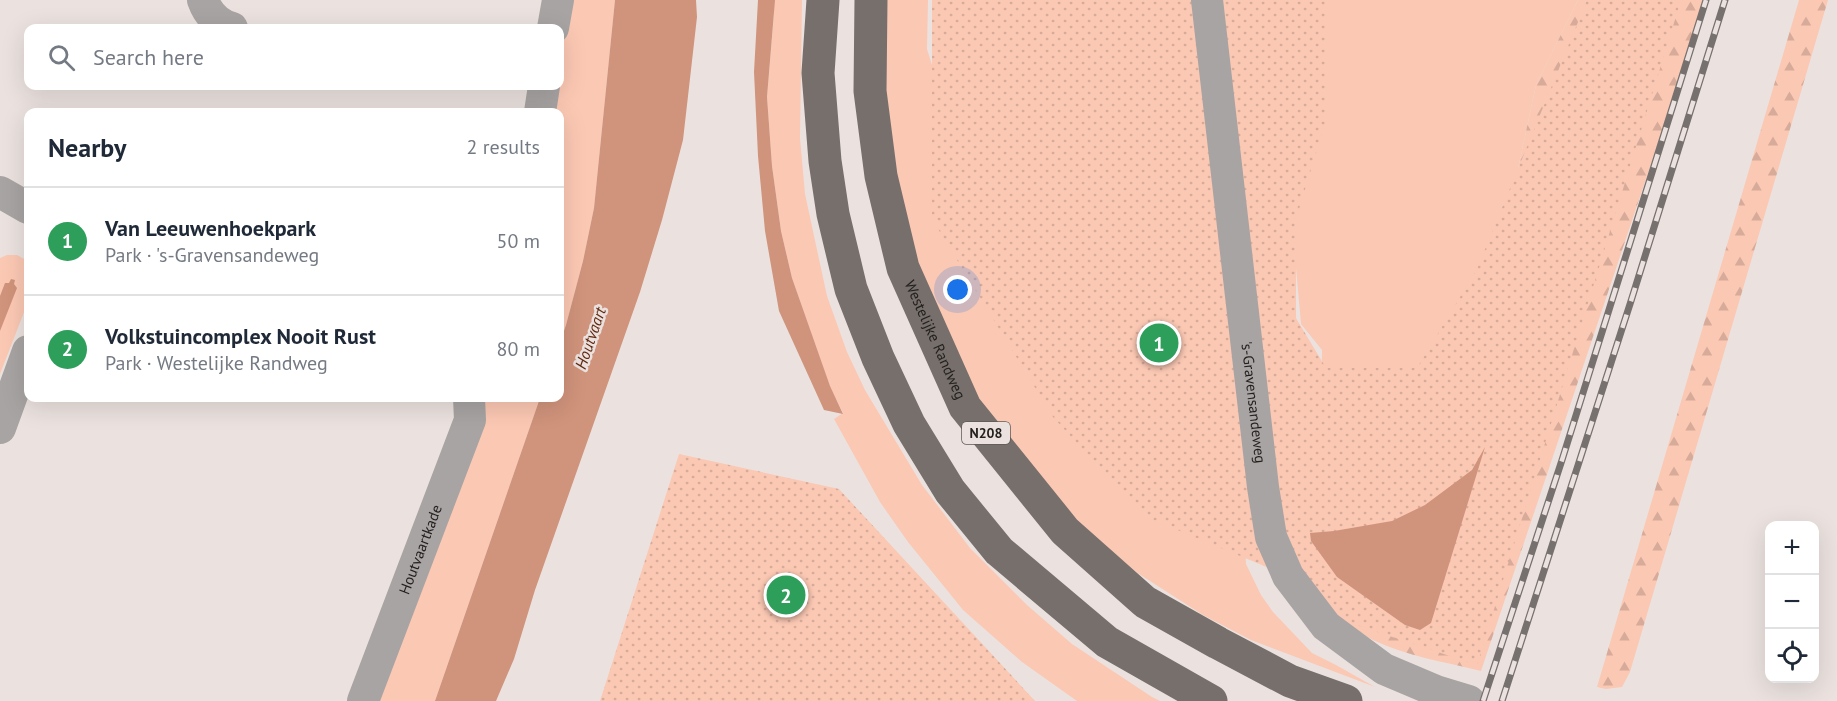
<!DOCTYPE html>
<meta charset="utf-8">
<style>
body{margin:0;font-family:"PT Sans",sans-serif;background:#f2f2f3;color:#1f2937}
.controls{position:absolute;right:18px;bottom:18px;display:grid;overflow:hidden;border-radius:12px;box-shadow:0 6px 24px #0002}
.controls button{width:54px;height:54px;display:grid;place-items:center;padding:0;border:0;border-bottom:2px solid #e0e1e3;background:#fff;color:#1f2937;font:30px sans-serif}
.you{position:absolute;left:958px;top:290px;width:21px;height:21px;margin:-15px;border:4px solid #fff;border-radius:50%;background:#1a73e8;box-shadow:0 0 0 9px #1a73e833}
.badge{display:grid;place-items:center;width:39px;height:39px;border-radius:50%;background:#b45309;color:#fff;font-size:20px;font-weight:700}
.pin{position:absolute;translate:-50% -50%;border:3px solid #fff;box-shadow:0 2px 6px #0006}
.list{margin:0;padding:0;list-style:none}
h2{display:flex;justify-content:space-between;align-items:center;height:78px;margin:0;padding:0 24px;font-size:26px}
h2 small{font-size:20px;font-weight:400;color:#747a83}
.list li{display:grid;grid-template-columns:39px 1fr auto;gap:18px;align-items:center;box-sizing:border-box;height:108px;padding:0 24px;border-top:2px solid #e0e1e3}
.list b{display:block;font-size:22px;white-space:nowrap}
.list p{margin:0;font-size:20px;white-space:nowrap;color:#747a83}
.list em{font-size:20px;font-style:normal;color:#747a83}
.icon{flex:none;width:33px;height:33px;fill:none;stroke:currentColor;stroke-width:2;stroke-linecap:round;stroke-linejoin:round}
.map{position:relative;flex:none;width:1837px;height:701px;overflow:hidden}
.search{position:absolute;background:#fff;box-shadow:0 6px 24px #0002;left:24px;top:24px;width:540px;height:66px;display:flex;align-items:center;gap:15px;box-sizing:border-box;padding:0 21px;border-radius:12px;color:#747a83;font-size:22px}
.panel{position:absolute;background:#fff;box-shadow:0 6px 24px #0002;left:24px;top:108px;width:540px;height:294px;border-radius:12px}
.map>svg:first-child{display:block}
.grass{fill:#fbc8b3}
.forest{fill:url(#forest-firs)}
.park{fill:url(#park-dots)}
.water{fill:#d0937b}
.lines{fill:none;stroke-linecap:round;stroke-linejoin:round}
.minor{stroke:#a8a4a3;stroke-width:32}
.major{stroke:#766f6c;stroke-width:33}
.rail-casing{stroke:#76706e;stroke-width:7}
.rail{stroke:#ebe2df;stroke-width:4.5;stroke-dasharray:14;stroke-linecap:butt}
.labels{text-anchor:middle;stroke-width:5;stroke-linejoin:round;paint-order:stroke}
.shield{fill:#ebe2df;stroke:#5e5a57;stroke-width:1.5}
.shield-label{font-size:14px;font-weight:bold;fill:#221f1d}
.street-label{font-size:15px;fill:#221f1d;stroke:#ebe2df}
.water-label{font-size:16px;font-style:italic;fill:#622a11;stroke:#ebe2df}
</style>
<div class="map">
<svg width="1837" height="701" viewBox="0 0 1837 701">
<defs>
<pattern id="forest-firs" width="22" height="20" patternUnits="userSpaceOnUse" patternTransform="scale(1.5)"><rect width="22" height="20" fill="#fbc8b3"/><path d="M5 1l3.5 6h-7zM16 11l3.5 6h-7z" fill="#d7ab9a"/></pattern>
<pattern id="park-dots" width="8" height="8" patternUnits="userSpaceOnUse" patternTransform="scale(1.5)"><rect width="8" height="8" fill="#fbc8b3"/><path d="M2 2h.1M6 6h.1" fill="none" stroke="#d7ab9a" stroke-width="1.8" stroke-linecap="round"/></pattern>
</defs>
<rect width="100%" height="100%" fill="#ebe2df"/>
<!-- grass -->
<path class="grass" d="M 564,0 L 615,0 L 594,208 L 583,261 L 566,325 L 560,342 L 560,112 L 547,112 L 551,86 L 560,86 L 560,32 Z
M 773,0 L 802,0 L 800,138 L 805,194 L 827,296 L 847,352 L 865,390 L 922,485 L 970,548 L 1027,605 L 1072,644 L 1152,697 L 1160,701 L 1077,701 L 1022,662 L 963,610 L 908,542 L 880,502 L 834,419 L 843,413 L 830,387 L 792,278 L 781,231 L 772,166 L 767,97 L 774,14 Z
M 880,0 L 928,0 L 927,49 L 1007,305 L 1242,494 L 1246,564 L 1261,595 L 1273,612 L 1312,653 L 1336,665 L 1375,687 L 1251,640 L 1203,615 L 1139,574 L 1100,543 L 1056,501 L 973,394 L 932,310 L 887,161 Z
M 1319,0 L 1578,0 L 1536,85 L 1516,178 L 1467,356 L 1321,413 L 1322,350 L 1301,324 L 1289,189 L 1310,97 Z
M 7,255 L 17,255 L 28,261 L 28,302 L 0,374 L 0,258 Z
M 487,398 L 540,398 L 435,701 L 375,701 Z"/>
<!-- forest -->
<path class="forest" d="M 1578,0 L 1706,0 L 1481,671 C 1445,662 1406,656 1373,640 C 1358,632 1346,623 1334,613 L 1352,588 L 1516,178 L 1536,85 Z
M 1799,0 L 1828,0 L 1630,672 L 1622,687 L 1606,689 L 1597,687 Z"/>
<!-- park -->
<path class="park" d="M 932,0 L 1326,0 L 1326,120 L 1296,219 L 1296,318 L 1326,368 L 1417,368 L 1477,269 L 1587,0 L 1681,0 L 1477,665 L 1326,615 L 1288,576 L 1144,516 L 1053,417 L 932,219 Z
M 679,454 L 839,489 L 1035,701 L 600,701 Z"/>
<!-- water -->
<path class="water" d="M 615,0 L 696,0 L 697,17 L 683,140 L 662,220 L 640,292 L 535,590 L 514,659 L 496,701 L 435,701 L 540,398 L 560,398 L 560,342 L 566,325 L 583,261 L 594,208 Z
M 758,0 L 775,0 L 767,97 L 772,166 L 781,231 L 792,278 L 830,386 L 843,414 L 824,410 L 779,311 L 765,231 L 758,156 L 754,72 Z
M 11,279 L 15,280 L 14,284 L 17,288 L 0,331 L 0,296 L 5,283 L 9,283 Z
M 1485,447 L 1431,623 L 1420,630 L 1405,625 L 1337,577 L 1311,541 L 1310,533 L 1334,531 L 1392,521 L 1425,505 L 1472,470 Z"/>
<g class="lines">
<!-- minor -->
<g class="minor">
<path d="M 203,0 C 208,14 218,24 232,28"/>
<path id="s1" d="M 1207,0 L 1263,487 L 1271,537 L 1288,576 L 1326,626 L 1384,669 L 1436,691 L 1469,701"/>
<path d="M 553,28 L 558,0"/>
<path d="M 540,112 L 544,86"/>
<path d="M 0,192 L 28,208"/>
<path d="M 0,428 L 28,351"/>
<path id="s2" d="M 363,701 L 470,420 L 469,398"/>
</g>
<!-- major -->
<g class="major">
<path d="M 823,0 L 818,73 L 825,161 L 833,214 L 851,289 L 878,358 L 909,424 L 950,491 L 999,551 L 1107,642 L 1211,701"/>
<path id="s3" d="M 871,0 L 870,91 L 881,176 L 903,268 L 965,407 L 1065,531 L 1145,602 L 1218,643 L 1290,681 L 1346,701"/>
</g>
<!-- rail casing -->
<g class="rail-casing">
<path id="rail" d="M 1483,701 L 1562,460 L 1706,0
M 1502,701 L 1631,301 L 1725,0"/>
</g>
<!-- rail -->
<use href="#rail" class="rail"/>
</g>
<g class="labels">
<!-- shield labels -->
<rect class="shield" x="962" y="422" width="48" height="22" rx="4.5"/>
<g class="shield-label">
<text x="986" y="438">N208</text>
</g>
<!-- street labels -->
<g class="street-label">
<text dy="5" stroke="none"><textPath href="#s3" startOffset="350">Westelijke Randweg</textPath></text>
<text dy="5" stroke="none"><textPath href="#s1" startOffset="405">'s-Gravensandeweg</textPath></text>
<text dy="5" stroke="none"><textPath href="#s2" startOffset="162">Houtvaartkade</textPath></text>
</g>
<!-- water labels -->
<g class="water-label">
<text transform="translate(590 338) rotate(-71)" y="6">Houtvaart</text>
</g>
</g>
</svg>
<div class="controls">
<button>+</button>
<button>−</button>
<button><svg class="icon" aria-label="locate" viewBox="0 0 24 24"><circle cx="12" cy="12" r="6"/><path d="M12 2v4M12 18v4M2 12h4M18 12h4"/></svg></button>
</div>
<div class="you"></div>
<div class="pin badge" style="left:1159px;top:343px;background:#2e9e5b">1</div>
<div class="pin badge" style="left:786px;top:595px;background:#2e9e5b">2</div>
<div class="search"><svg class="icon" aria-label="search" viewBox="0 0 24 24"><circle cx="10" cy="10" r="6"/><path d="M15 15l6 6"/></svg>Search here</div>
<section class="panel">
<h2>Nearby<small>2 results</small></h2>
<ul class="list">
<li><span class="badge" style="background:#2e9e5b">1</span><div><b>Van Leeuwenhoekpark</b><p>Park · 's-Gravensandeweg</p></div><em>50 m</em></li>
<li><span class="badge" style="background:#2e9e5b">2</span><div><b>Volkstuincomplex Nooit Rust</b><p>Park · Westelijke Randweg</p></div><em>80 m</em></li>
</ul>
</section>
</div>
